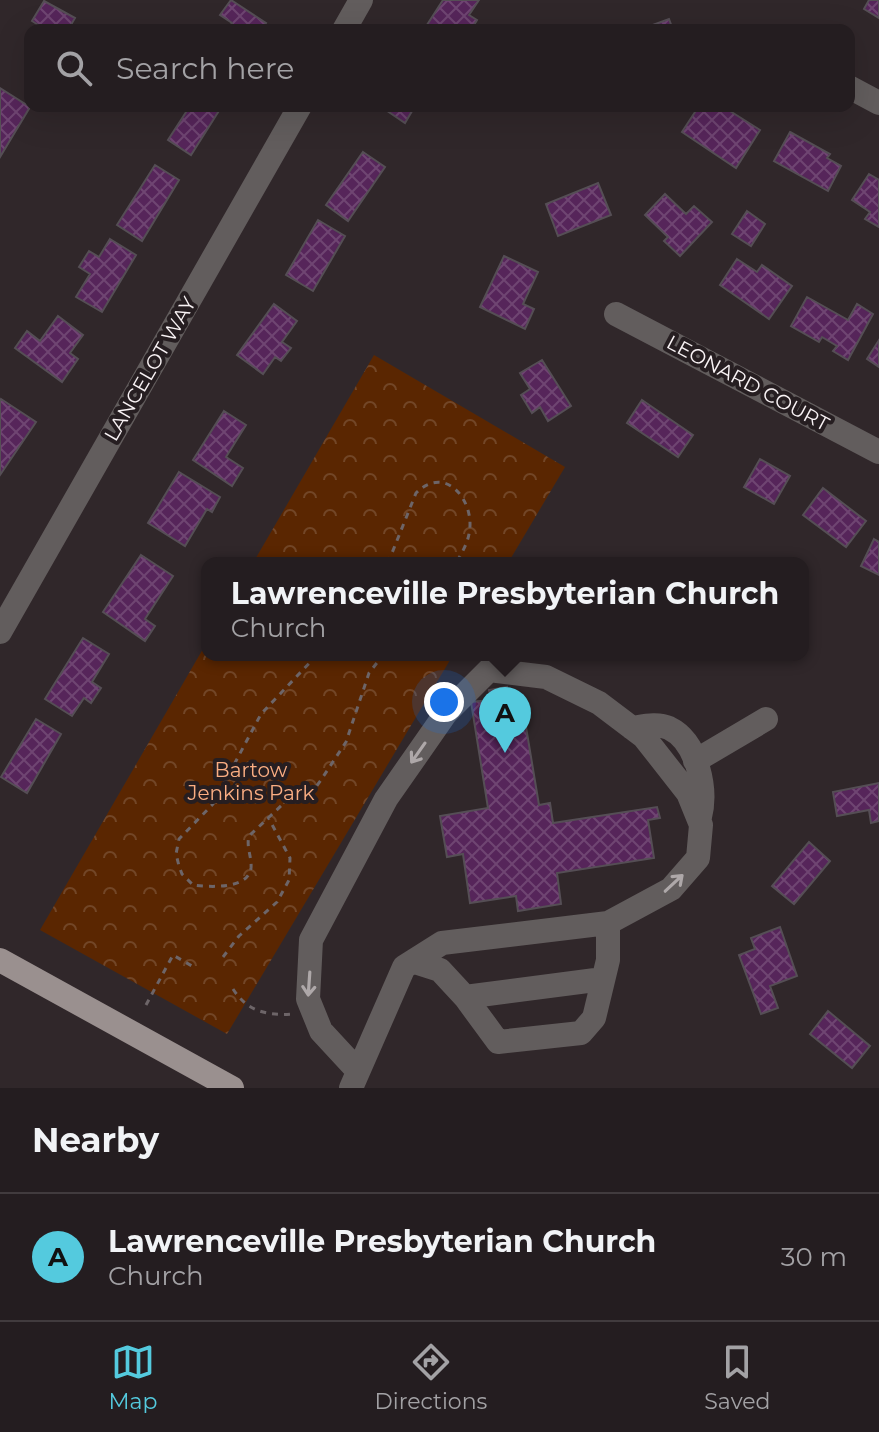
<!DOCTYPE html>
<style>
body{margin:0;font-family:Montserrat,sans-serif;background:#2c2629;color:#f1f3f6}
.you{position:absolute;left:444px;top:702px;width:28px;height:28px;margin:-20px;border:6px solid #fff;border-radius:50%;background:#1a73e8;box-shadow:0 0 0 12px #1a73e833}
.badge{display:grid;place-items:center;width:52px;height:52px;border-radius:50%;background:#54cade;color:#111;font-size:26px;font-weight:700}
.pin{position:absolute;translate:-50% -66px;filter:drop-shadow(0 2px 4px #0008)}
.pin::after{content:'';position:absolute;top:42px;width:28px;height:24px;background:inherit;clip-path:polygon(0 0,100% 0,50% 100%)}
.popup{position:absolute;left:201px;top:557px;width:608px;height:104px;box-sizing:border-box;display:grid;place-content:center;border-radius:16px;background:#241d20;filter:drop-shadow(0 2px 6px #0005);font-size:26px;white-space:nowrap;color:#a3a2a5}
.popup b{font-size:30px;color:#f1f3f6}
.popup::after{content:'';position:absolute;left:50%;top:100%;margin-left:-16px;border:16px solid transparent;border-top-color:#241d20}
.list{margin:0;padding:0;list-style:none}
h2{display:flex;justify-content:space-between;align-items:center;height:104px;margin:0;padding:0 32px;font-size:34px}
h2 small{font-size:26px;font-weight:400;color:#a3a2a5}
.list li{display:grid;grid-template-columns:52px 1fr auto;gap:24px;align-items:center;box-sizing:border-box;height:128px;padding:0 32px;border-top:2px solid #413b3e}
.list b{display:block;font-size:30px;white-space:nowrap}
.list p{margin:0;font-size:26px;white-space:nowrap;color:#a3a2a5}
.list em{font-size:26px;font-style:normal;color:#a3a2a5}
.icon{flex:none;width:44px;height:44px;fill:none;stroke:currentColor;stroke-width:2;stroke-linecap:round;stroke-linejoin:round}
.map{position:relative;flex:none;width:879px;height:1088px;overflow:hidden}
.search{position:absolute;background:#241d20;box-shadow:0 8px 32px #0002;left:24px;right:24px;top:24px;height:88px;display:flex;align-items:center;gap:20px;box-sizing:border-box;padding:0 28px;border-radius:16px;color:#a3a2a5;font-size:30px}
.sheet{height:232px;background:#241d20}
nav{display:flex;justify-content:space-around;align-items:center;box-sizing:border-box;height:112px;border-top:2px solid #413b3e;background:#241d20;font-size:22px;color:#a3a2a5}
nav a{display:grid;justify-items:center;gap:4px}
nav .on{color:#54cade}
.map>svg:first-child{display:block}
.park{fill:url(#park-crowns)}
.building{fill:url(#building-cross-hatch);stroke:#554e55;stroke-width:2}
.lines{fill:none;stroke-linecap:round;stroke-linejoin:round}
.path{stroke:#6d6568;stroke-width:3;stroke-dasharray:6 6;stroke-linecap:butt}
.minor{stroke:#625d5d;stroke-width:24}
.major{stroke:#9a908f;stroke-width:24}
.oneway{stroke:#aea8a9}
.labels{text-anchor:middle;stroke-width:8;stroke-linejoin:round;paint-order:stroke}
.street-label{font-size:20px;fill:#f9f3f5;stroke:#261e21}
.park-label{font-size:20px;fill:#fbae83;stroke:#261e21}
</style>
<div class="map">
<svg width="879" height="1088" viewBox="0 0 879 1088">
<defs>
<pattern id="park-crowns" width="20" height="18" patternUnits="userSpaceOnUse" patternTransform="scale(2)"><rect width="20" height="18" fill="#5a2601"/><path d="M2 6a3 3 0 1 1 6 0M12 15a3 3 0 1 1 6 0" fill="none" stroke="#724627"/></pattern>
<pattern id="building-cross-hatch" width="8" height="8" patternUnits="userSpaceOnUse" patternTransform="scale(2)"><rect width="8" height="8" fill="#56255a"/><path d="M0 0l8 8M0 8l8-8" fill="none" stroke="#6f4572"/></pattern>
</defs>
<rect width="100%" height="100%" fill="#30272a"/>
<!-- park -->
<path class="park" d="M 374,355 L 565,467 L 508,563 L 253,563 Z
M 207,642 L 207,655 L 453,655 L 227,1034 L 40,930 Z"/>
<!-- building -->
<path class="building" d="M 231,0 L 266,23 L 261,30 L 227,30 L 232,23 L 220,15 Z
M 443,0 L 479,0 L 469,15 L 477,20 L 471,30 L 428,30 L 425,28 Z
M 869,0 L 879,0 L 879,18 L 864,9 Z
M 44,1 L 75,18 L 68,30 L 38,30 L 40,26 L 32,21 Z
M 669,19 L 673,30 L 639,30 Z
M 0,88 L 30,107 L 0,157 Z
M 190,106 L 222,106 L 191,155 L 168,140 Z
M 380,106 L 415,106 L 405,123 Z
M 699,106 L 710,111 L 713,106 L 722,106 L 760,130 L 736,168 L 682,132 Z
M 790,132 L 830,154 L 827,158 L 841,166 L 828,191 L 774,161 Z
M 363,152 L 385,167 L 348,221 L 326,205 Z
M 155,165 L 179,180 L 142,241 L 117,225 Z
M 869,174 L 879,180 L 879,227 L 865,219 L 870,212 L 852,200 Z
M 598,183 L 611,215 L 558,236 L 546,204 Z
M 665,194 L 686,214 L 694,206 L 712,222 L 680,256 L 664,241 L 668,237 L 645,215 Z
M 747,211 L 765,224 L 751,246 L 732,234 Z
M 318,220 L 345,236 L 313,291 L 286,275 Z
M 110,239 L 136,255 L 102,312 L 76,297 L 90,274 L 79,267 L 89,251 L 99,257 Z
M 504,256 L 538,272 L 523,304 L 534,309 L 525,329 L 480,307 Z
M 737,259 L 757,272 L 762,265 L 792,286 L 769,319 L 720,285 Z
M 807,297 L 848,320 L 857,304 L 873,314 L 848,360 L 833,351 L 837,346 L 822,337 L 819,342 L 791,326 Z
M 274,304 L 297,321 L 282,342 L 291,348 L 281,361 L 275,357 L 263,374 L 237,355 Z
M 58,316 L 83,335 L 70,353 L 78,359 L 62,382 L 15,348 L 27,331 L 40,341 Z
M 879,340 L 879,367 L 867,359 Z
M 542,360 L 571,406 L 548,421 L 540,407 L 532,413 L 521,395 L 530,389 L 520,373 Z
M 1,399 L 36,422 L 0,475 L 0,401 Z
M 642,400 L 693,435 L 678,457 L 627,423 Z
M 224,411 L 246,425 L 226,457 L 243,468 L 232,486 L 193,460 Z
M 760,459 L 790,476 L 774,504 L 744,487 Z
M 179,472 L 220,497 L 212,512 L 207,509 L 185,546 L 148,523 Z
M 823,488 L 866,521 L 846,547 L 803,515 Z
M 874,539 L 879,542 L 879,575 L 861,566 Z
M 141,555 L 173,576 L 145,619 L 155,626 L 145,641 L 103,612 Z
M 83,638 L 109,654 L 92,682 L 101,688 L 91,703 L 84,698 L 72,716 L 45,699 Z
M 507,687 L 509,699 L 521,697 L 539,805 L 550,803 L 553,823 L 657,807 L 660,818 L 648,820 L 654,858 L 557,873 L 561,904 L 518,911 L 516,896 L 470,903 L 463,854 L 447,857 L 440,816 L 488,808 L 471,702 L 491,700 L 489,690 Z
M 36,719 L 61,734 L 27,793 L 1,777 Z
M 879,783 L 879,821 L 871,823 L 869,810 L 837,816 L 833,792 Z
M 809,842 L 830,861 L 794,904 L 772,886 Z
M 780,927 L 797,976 L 770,986 L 778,1008 L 761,1014 L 739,955 L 755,949 L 751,938 Z
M 828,1011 L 870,1046 L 852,1068 L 810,1034 Z"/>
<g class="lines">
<!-- path -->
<path class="path" d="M 388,563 L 416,493 C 446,463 476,502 469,534 C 467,545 461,554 456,563
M 317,655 L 261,714 L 213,804 L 179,839 L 176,854 L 179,866 L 182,874 L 193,885 C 208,887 248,890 251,868 C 252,857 246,847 249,836 L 283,804 L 313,791 L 321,780 L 346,742 L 369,673 L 383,655
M 223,957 L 239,936 L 277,902 L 289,880 L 290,858 L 268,817
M 233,989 C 247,1011 266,1016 293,1014
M 146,1005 L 173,955 L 192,966"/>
<!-- minor -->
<path class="minor" d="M 344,30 L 361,0
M 849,87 L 879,103
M 616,314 L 879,452
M 0,632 L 300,106
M 632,728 C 645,726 658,723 669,728 C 698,742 707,790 700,817
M 695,761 L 766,719
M 465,997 L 603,979
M 358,1071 L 321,1031 L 308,999 L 311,940 L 386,799 L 446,713 L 489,670 L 546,677 L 599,703 L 644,737 L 688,793 L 701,825 L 698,858 L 671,889 L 608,923
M 351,1088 L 404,967 L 442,943 L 608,923 L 608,960 L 594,1018 L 581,1033 L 498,1042 L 465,997 L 440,970 L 415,962"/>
<!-- major -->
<path class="major" d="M 0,960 L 232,1088"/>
</g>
<!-- one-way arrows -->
<defs><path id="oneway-shaft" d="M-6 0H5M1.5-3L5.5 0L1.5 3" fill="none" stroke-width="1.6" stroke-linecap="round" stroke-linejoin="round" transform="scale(2)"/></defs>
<g class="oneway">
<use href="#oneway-shaft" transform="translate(418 753) rotate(125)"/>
<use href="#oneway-shaft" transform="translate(674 883) rotate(-43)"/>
<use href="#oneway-shaft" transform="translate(309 984) rotate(94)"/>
</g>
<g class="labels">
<!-- street labels -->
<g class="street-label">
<text transform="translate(150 369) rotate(-60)" y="7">LANCELOT WAY</text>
<text transform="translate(748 383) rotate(28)" y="7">LEONARD COURT</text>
</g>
<!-- park labels -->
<g class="park-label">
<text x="251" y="777">Bartow<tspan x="251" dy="23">Jenkins Park</tspan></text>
</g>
</g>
</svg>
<div class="you"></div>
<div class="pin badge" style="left:505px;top:753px">A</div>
<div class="popup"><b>Lawrenceville Presbyterian Church</b>Church</div>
<div class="search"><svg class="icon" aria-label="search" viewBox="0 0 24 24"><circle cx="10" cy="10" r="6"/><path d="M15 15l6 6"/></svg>Search here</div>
</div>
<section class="sheet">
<h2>Nearby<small></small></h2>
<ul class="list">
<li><span class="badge">A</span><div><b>Lawrenceville Presbyterian Church</b><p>Church</p></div><em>30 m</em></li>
</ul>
</section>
<nav>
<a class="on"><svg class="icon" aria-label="map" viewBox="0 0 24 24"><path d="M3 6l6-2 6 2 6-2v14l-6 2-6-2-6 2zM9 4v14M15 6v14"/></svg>Map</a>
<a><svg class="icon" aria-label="directions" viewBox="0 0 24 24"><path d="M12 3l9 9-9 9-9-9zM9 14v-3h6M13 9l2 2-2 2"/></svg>Directions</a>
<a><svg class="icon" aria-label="saved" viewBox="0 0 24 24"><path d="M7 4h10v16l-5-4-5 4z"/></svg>Saved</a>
</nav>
